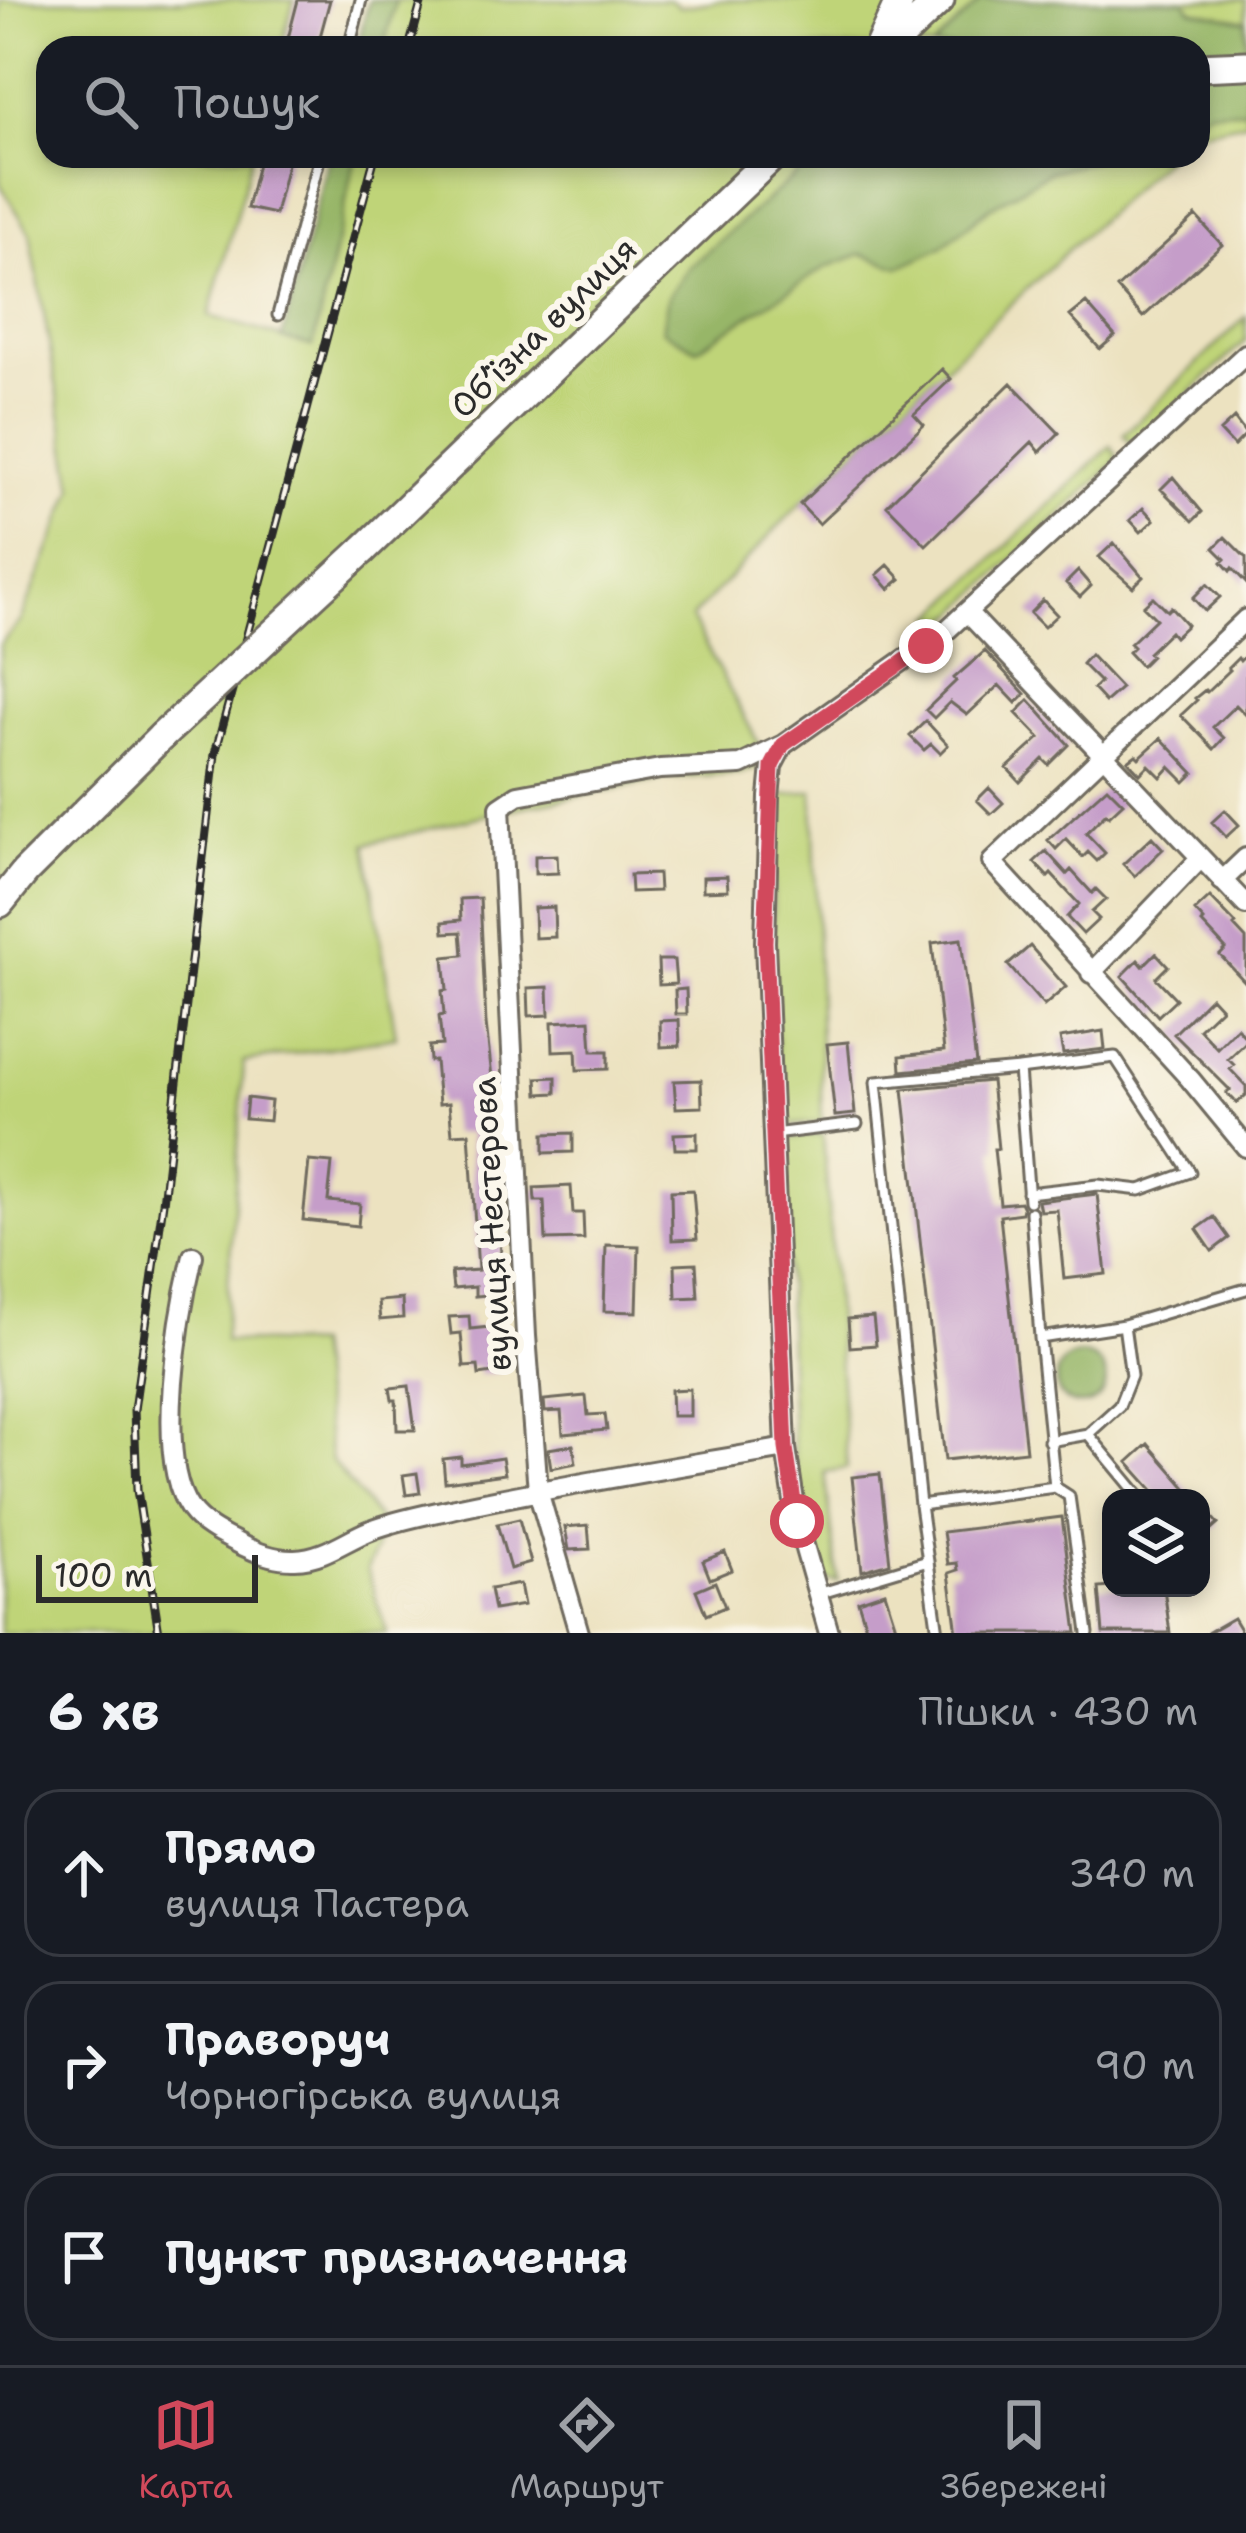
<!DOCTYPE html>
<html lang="uk">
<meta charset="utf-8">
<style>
body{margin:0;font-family:"Shantell Sans",sans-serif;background:#20242c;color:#f1f3f6}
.controls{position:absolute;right:36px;bottom:36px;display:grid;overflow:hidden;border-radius:24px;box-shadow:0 6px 18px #0003}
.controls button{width:108px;height:108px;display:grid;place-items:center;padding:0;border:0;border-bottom:3px solid #363941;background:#171b24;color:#f1f3f6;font:60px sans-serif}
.scale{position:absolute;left:36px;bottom:30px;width:222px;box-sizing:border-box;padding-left:12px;border:6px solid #2b2b2b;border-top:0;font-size:33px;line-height:42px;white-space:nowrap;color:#2b2b2b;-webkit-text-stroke:9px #fbf7ec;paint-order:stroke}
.stop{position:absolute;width:36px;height:36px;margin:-27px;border:9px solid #d1495b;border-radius:50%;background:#fff}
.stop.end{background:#d1495b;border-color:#fff;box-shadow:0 3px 12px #0008}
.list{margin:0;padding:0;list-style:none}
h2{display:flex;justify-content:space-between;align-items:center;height:156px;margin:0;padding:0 48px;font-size:51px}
h2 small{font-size:39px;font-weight:400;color:#9ea1a6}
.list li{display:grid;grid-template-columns:78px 1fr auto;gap:36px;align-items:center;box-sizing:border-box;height:168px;margin:0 24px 24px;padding:0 24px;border:3px solid #363941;border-radius:36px}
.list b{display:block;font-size:45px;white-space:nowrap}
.list p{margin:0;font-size:39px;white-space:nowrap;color:#9ea1a6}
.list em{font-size:39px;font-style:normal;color:#9ea1a6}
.icon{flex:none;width:66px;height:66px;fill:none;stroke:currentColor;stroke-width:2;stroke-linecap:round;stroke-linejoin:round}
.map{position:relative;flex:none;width:1246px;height:1633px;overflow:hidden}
.search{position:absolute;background:#171b24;box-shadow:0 6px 18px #0003;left:36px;right:36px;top:36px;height:132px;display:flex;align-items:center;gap:30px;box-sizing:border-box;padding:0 42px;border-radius:36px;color:#9ea1a6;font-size:45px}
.sheet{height:732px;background:#171b24}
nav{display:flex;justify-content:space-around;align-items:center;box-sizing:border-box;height:168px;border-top:3px solid #363941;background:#171b24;font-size:33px;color:#9ea1a6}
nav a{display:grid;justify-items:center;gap:6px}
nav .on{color:#d1495b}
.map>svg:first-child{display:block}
.green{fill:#bfd478;stroke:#758052;stroke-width:3}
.forest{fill:#97b668;stroke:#61704a;stroke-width:3}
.building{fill:#c59dc9}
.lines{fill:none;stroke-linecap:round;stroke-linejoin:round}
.lane-casing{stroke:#6f6b5f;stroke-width:15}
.street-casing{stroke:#6f6b5f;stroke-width:24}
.primary-casing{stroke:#6f6b5f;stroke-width:33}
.lane{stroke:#fff;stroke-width:9}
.street{stroke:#fff;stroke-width:18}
.primary{stroke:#fff;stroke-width:27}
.rail-casing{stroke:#2b2b2b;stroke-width:9}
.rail{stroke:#fbf7ec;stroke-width:4.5;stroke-dasharray:14;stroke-linecap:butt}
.primary-bridge-casing{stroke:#6f6b5f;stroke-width:33;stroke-linecap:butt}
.primary-bridge{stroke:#fff;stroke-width:27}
.route{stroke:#d1495b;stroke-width:15}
.labels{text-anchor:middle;stroke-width:12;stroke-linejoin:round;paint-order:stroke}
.street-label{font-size:33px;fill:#2b2b2b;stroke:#fbf7ec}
</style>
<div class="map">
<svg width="1246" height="1633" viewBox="0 0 1246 1633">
<rect width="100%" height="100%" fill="#fbf7ec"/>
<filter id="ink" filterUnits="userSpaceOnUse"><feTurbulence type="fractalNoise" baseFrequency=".00833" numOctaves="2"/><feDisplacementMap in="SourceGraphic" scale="24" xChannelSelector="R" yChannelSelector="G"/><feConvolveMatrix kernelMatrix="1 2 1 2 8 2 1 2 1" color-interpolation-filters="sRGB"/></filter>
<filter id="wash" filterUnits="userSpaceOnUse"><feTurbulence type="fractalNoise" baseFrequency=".004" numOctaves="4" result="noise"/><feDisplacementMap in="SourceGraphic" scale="48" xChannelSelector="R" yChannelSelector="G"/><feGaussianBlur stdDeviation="2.7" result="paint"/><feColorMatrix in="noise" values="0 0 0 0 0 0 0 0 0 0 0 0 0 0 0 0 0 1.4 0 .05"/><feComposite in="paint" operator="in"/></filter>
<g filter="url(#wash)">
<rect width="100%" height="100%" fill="#ece2c0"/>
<!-- green -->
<path class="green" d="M 0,0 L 294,0 L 281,48 L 48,48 L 48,156 L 252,156 L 209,316 L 312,346 L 356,156 L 1167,156 L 800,504 L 691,618 L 769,763 L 738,774 L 665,779 L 507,810 L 366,844 L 396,1037 L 244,1062 L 224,1341 L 315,1345 L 331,1461 L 384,1526 L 367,1570 L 387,1633 L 0,1633 L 0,644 L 21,621 L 74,488 L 30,233 L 0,184 Z
M 396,0 L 669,0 L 680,7 L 724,0 L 1246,0 L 1246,122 L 1198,132 L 1198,48 L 383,48 Z
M 1246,317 L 1246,340 L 1139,441 L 1130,442 L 1123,435 Z
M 1111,446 L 1117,456 L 1115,463 L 947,622 L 933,617 Z
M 813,791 L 822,1122 L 780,1126 L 772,943 L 776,796 Z
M 823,1134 L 847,1468 L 825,1472 L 838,1581 L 826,1580 C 789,1542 790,1372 788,1316 C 786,1257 783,1198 781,1139 Z"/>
<!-- forest -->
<path class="forest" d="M 369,0 L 396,0 L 383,48 L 357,48 Z
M 982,0 L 1184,0 L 1192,10 L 1246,21 L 1246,110 L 1209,110 L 1198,117 L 1198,48 L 932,48 Z
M 329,156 L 356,156 L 313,346 L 282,339 Z
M 818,156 L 1111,156 L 1049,172 L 988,209 L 940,248 L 899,267 L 861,254 L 826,267 L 697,349 L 662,330 L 668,297 L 689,267 Z
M1056 1380a25 25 0 1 1 50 0a25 25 0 1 1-50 0Z"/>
<g id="blocks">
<!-- building -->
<path class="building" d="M 298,0 L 330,0 L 317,48 L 287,42 Z
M 260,156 L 289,156 L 275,214 L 247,208 Z
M 1196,216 L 1222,245 L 1143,317 L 1117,288 Z
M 1086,303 L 1115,336 L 1100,349 L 1070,316 Z
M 942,369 L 951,379 L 914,414 L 924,425 L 819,524 L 800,504 Z
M 1011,383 L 1059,433 L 1040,452 L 1032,442 L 926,545 L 887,505 Z
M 1234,418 L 1246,434 L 1234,446 L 1220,431 Z
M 1173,477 L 1202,512 L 1193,521 L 1161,489 Z
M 1143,508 L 1154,520 L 1141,532 L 1130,520 Z
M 1225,537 L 1246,558 L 1246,583 L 1232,568 L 1230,571 L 1222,562 L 1225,559 L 1214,548 Z
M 1114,543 L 1143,577 L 1133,587 L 1099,557 Z
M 888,565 L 901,579 L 889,589 L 877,575 Z
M 1078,571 L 1091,586 L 1080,597 L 1066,583 Z
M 1207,584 L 1220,597 L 1205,611 L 1193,598 Z
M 1153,597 L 1167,611 L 1171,607 L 1187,625 L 1174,637 L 1170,632 L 1148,653 L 1151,656 L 1141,666 L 1128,652 L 1133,647 L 1130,644 L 1156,619 L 1143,606 Z
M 1043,600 L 1057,615 L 1044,627 L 1030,613 Z
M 985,651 L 1025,694 L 1016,703 L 999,685 L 967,715 L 950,702 L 934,718 L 926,710 L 956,681 L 954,678 Z
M 1090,655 L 1121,688 L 1105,702 L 1093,689 L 1100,682 L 1082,664 Z
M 1246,655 L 1246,715 L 1236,705 L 1213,727 L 1224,738 L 1214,749 L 1181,715 L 1197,700 L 1195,698 L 1205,690 L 1207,692 L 1230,670 L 1228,668 L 1238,658 L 1240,661 Z
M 1029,700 L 1069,745 L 1049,765 L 1043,759 L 1020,782 L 1007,768 L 1040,738 L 1016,713 Z
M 926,721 L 948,745 L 940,753 L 931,744 L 924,750 L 910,736 Z
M 1161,738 L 1194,773 L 1185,782 L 1170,767 L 1161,777 L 1149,765 L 1140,774 L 1128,761 L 1136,755 L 1139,758 Z
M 1107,787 L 1123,803 L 1109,816 L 1106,813 L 1086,833 L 1105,853 L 1097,861 L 1088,852 L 1083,857 L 1066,839 L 1056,849 L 1048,840 Z
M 989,788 L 1003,803 L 991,814 L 977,800 Z
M 1225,810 L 1239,825 L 1226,837 L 1212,822 Z
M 1152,837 L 1163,849 L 1135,876 L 1123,864 Z
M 1046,851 L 1067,874 L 1071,870 L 1092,893 L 1096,889 L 1106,899 L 1092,912 L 1099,919 L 1083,934 L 1067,917 L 1079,904 L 1051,874 L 1048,877 L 1034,862 Z
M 557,855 L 558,873 L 535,874 L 535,856 Z
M 658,874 L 659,891 L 631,892 L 630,875 Z
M 727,876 L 728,890 L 703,891 L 703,877 Z
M 1210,897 L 1236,924 L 1234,926 L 1246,939 L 1246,983 L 1220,955 L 1226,949 L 1202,923 L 1204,921 L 1195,911 Z
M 480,898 L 486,1024 L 493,1086 L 488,1086 L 493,1156 L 491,1157 L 495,1202 L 500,1202 L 502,1226 L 499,1226 L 501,1253 L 496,1254 L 499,1294 L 475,1296 L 475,1287 L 453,1289 L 451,1272 L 478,1270 L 469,1133 L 452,1134 L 449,1103 L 439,1104 L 435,1061 L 430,1061 L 429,1046 L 442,1045 L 439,1016 L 444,1015 L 442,991 L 447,990 L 444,957 L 463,955 L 461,932 L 444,933 L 443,922 L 461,920 L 460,899 Z
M 554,907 L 555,937 L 535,938 L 534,908 Z
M 961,939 L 976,1064 L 901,1071 L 900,1056 L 944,1051 L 932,943 Z
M 1030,946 L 1066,987 L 1044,1006 L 1008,965 Z
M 1156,953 L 1168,966 L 1156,978 L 1176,999 L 1158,1016 L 1122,976 L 1138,960 L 1143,966 Z
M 658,960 L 674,960 L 676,984 L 659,985 Z
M 548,987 L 549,1015 L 529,1016 L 528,988 Z
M 686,989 L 687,1014 L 676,1014 L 675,990 Z
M 1211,997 L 1221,1008 L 1199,1029 L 1217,1048 L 1237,1028 L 1246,1038 L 1246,1042 L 1228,1059 L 1234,1065 L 1230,1069 L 1246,1086 L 1246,1095 L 1237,1103 L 1227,1093 L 1230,1090 L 1174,1034 Z
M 590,1020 L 592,1051 L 608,1051 L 608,1069 L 577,1070 L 576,1050 L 553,1051 L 552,1022 Z
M 679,1020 L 680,1046 L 661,1047 L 660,1021 Z
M 1103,1031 L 1105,1049 L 1063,1054 L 1060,1038 Z
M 848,1042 L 855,1114 L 835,1116 L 827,1044 Z
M 556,1077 L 556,1093 L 538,1094 L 537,1078 Z
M 701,1080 L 702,1107 L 676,1108 L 674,1081 Z
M 991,1081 L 998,1149 L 994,1149 L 1000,1204 L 1020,1202 L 1023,1208 L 1022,1213 L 1000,1216 L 1026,1451 L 945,1460 L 903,1089 Z
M 247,1098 L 271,1101 L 269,1121 L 245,1119 Z
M 573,1133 L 573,1152 L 544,1153 L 544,1134 Z
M 697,1133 L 697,1149 L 675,1149 L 674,1134 Z
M 309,1161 L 332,1163 L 328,1201 L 360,1204 L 358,1226 L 303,1220 Z
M 571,1186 L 573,1213 L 583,1213 L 584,1239 L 546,1240 L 544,1201 L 535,1201 L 534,1188 Z
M 693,1190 L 697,1239 L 672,1240 L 671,1191 Z
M 1097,1194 L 1106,1274 L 1064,1279 L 1057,1210 L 1040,1211 L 1038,1201 Z
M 1214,1217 L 1229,1238 L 1212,1251 L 1197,1229 Z
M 606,1245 L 639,1246 L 637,1312 L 604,1311 Z
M 696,1263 L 698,1297 L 676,1298 L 675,1264 Z
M 402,1299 L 403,1318 L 380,1320 L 378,1301 Z
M 469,1316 L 470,1329 L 500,1326 L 502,1349 L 497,1350 L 500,1372 L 479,1375 L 478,1366 L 464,1367 L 461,1333 L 451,1334 L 449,1317 Z
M 873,1317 L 876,1345 L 850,1347 L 848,1319 Z
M 409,1386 L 415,1430 L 397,1430 L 396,1400 L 392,1400 L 390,1388 Z
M 690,1389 L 690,1416 L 672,1416 L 671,1390 Z
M 586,1396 L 588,1415 L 605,1414 L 607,1430 L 563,1434 L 561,1411 L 545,1412 L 544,1400 Z
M 1148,1444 L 1195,1498 L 1160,1498 L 1128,1462 Z
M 573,1445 L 576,1463 L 551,1468 L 548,1449 Z
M 461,1457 L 461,1464 L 502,1458 L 505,1474 L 445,1482 L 443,1459 Z
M 417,1473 L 420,1493 L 406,1495 L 403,1475 Z
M 880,1474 L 890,1563 L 862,1571 L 852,1477 Z
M 1201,1505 L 1218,1524 L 1201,1539 Z
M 1062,1517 L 1077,1633 L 957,1633 L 949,1573 L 958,1570 L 957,1563 L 948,1564 L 943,1532 Z
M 519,1519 L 531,1563 L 510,1569 L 497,1524 Z
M 588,1525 L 590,1549 L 569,1550 L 565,1527 Z
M 725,1552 L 732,1570 L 710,1579 L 703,1561 Z
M 715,1582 L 725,1607 L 706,1615 L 696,1590 Z
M 520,1584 L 524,1605 L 494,1610 L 490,1589 Z
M 1111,1587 L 1164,1588 L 1170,1633 L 1103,1633 L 1099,1588 Z
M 885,1592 L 898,1633 L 868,1633 L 858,1601 Z
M 1233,1618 L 1242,1633 L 1207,1633 Z"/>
</g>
</g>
<g filter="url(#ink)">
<use href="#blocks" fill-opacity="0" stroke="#6f6b5f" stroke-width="3"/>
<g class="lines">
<!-- lane casing -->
<g class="lane-casing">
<path id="lane" d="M 349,48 L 361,0
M 278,315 L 320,156
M 1019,1069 L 1115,1057 L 1190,1172 L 1140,1190 L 1098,1185 L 1028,1193
M 773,1134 L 857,1124
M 1029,1201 L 1019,1069 L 876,1082 L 920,1505 L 1055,1487 L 1040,1338
M 1031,1212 L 1040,1338 L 1124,1325 L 1246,1289
M 1088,1434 L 1119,1406 L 1131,1376 L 1124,1325
M 1049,1441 L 1088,1434 L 1141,1498
M 1055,1487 L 1069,1496 L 1088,1633
M 920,1505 L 938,1633
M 818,1594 L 928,1561"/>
</g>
<!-- street casing -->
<g class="street-casing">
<path id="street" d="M 967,612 L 1246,905
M 1246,619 L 992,862 L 1190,1079 L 1246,1147
M 783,745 L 772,766 L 769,797 L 765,942 L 786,1448 L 797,1521 L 829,1633
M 1222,881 L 1246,858
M 1091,973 L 1201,858
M 193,1256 C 179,1314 154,1458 190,1509 C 201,1524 218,1533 234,1541 C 252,1551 275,1560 295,1559 C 325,1558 345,1540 371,1530 C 399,1519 431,1514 460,1507 C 568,1484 677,1467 786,1448
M 579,1633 L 538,1491 L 526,1336 L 500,807 L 518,795 L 660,769 L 741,765 L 783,745 L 948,629 L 1246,354"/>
</g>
<!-- primary casing -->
<g class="primary-casing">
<path id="primary" d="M 878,48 L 900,0
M 889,48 L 940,0
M 1198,67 L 1246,65
M 363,550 L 773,156
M 0,903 L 25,872 L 162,736"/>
</g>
<!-- lane -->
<use href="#lane" class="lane"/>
<!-- street -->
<use href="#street" class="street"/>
<!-- primary -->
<use href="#primary" class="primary"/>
<!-- rail casing -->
<g class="rail-casing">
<path id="rail" d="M 409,48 L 422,0
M 159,1633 L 137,1490 L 134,1410 L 163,1203 L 215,754 L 375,156"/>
</g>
<!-- rail -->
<use href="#rail" class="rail"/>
<!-- primary-bridge casing -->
<g class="primary-bridge-casing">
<path id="primary-bridge" d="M 162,736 L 363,550"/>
</g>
<!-- primary-bridge -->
<use href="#primary-bridge" class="primary-bridge"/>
</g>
</g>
<g class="lines" filter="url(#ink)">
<!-- route -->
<path class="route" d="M 797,1521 L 786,1448 L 765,942 L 772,766 L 783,745 L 926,646"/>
</g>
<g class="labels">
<!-- street labels -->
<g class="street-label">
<text transform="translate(543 327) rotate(-44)" y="12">Обʼїзна вулиця</text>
<text transform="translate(491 1224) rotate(-93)" y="12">вулиця Нестерова</text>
</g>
</g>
</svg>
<div class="controls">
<button><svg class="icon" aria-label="layers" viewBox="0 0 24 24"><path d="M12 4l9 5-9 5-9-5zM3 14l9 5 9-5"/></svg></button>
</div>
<div class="scale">100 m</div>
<div class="stop" style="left:797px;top:1521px"></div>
<div class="stop end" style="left:926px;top:646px"></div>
<div class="search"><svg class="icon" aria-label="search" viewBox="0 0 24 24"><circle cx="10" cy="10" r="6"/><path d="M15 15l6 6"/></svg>Пошук</div>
</div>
<section class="sheet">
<h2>6 хв<small>Пішки · 430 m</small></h2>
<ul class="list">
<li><svg class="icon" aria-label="ahead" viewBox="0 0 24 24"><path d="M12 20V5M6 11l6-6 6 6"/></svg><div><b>Прямо</b><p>вулиця Пастера</p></div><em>340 m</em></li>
<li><svg class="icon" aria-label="right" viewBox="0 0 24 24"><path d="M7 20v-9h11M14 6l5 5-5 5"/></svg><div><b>Праворуч</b><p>Чорногірська вулиця</p></div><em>90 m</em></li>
<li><svg class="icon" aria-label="arrive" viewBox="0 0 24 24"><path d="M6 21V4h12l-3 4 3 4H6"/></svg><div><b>Пункт призначення</b></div></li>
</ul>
</section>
<nav>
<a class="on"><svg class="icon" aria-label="map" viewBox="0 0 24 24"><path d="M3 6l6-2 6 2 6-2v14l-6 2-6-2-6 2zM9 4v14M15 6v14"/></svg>Карта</a>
<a><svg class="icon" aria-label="directions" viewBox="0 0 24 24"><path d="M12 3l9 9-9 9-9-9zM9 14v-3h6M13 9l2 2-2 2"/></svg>Маршрут</a>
<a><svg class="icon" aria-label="saved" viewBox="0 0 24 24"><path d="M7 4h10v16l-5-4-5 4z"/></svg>Збережені</a>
</nav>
